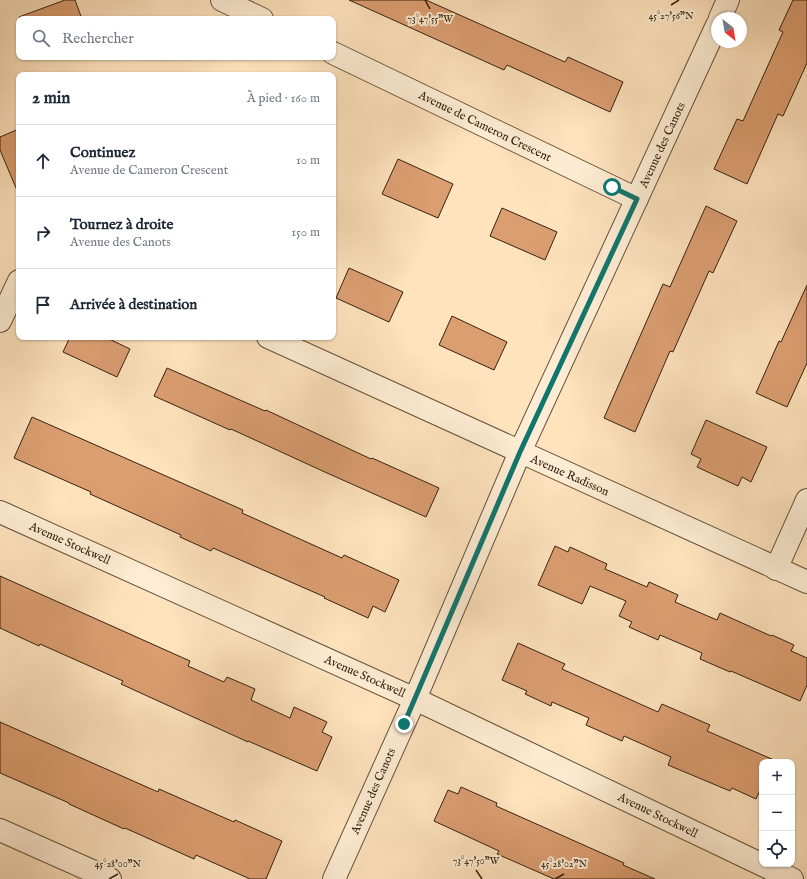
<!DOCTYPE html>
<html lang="fr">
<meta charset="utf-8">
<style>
body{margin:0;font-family:"IM FELL English",serif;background:#f2f2f3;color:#1f2937}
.controls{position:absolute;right:12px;bottom:12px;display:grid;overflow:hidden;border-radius:8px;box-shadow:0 1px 3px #0004}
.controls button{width:36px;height:36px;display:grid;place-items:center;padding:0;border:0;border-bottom:1px solid #e0e1e3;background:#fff;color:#1f2937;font:20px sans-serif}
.compass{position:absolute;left:711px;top:12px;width:36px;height:36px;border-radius:50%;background:#fff;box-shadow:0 1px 3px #0004;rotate:149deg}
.stop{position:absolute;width:12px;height:12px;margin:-9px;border:3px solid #0f766e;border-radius:50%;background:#fff}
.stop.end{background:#0f766e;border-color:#fff;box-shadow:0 1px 4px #0008}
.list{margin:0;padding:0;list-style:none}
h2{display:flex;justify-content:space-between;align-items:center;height:52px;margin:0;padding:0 16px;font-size:17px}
h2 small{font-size:13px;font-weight:400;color:#747a83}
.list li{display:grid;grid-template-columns:26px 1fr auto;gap:12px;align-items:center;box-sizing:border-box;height:72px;padding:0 16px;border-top:1px solid #e0e1e3}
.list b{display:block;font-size:15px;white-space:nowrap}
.list p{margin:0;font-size:13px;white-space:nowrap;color:#747a83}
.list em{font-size:13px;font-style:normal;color:#747a83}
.icon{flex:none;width:22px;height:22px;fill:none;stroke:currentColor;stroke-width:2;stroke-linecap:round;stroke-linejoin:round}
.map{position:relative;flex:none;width:807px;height:879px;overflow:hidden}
.search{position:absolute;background:#fff;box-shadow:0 1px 3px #0004;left:16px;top:16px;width:320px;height:44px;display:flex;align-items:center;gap:10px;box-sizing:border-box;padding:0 14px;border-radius:8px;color:#747a83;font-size:15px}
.panel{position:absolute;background:#fff;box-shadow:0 1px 3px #0004;left:16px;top:72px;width:320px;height:268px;border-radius:8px}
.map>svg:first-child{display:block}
.building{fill:#db9e71;stroke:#352110}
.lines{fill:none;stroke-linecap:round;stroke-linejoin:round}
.street-casing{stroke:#67523b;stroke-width:24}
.street{stroke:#feedd4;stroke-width:22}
.route{stroke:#0f766e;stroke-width:5}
.ticks{fill:none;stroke:#352110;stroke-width:1.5}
.labels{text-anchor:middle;stroke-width:4;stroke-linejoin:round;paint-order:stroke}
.street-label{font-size:12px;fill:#352110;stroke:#feedd4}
.ticks-label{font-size:10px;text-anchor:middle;fill:#352110;stroke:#feedd4;stroke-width:4;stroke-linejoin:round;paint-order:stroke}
</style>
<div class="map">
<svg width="807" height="879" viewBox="0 0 807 879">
<rect width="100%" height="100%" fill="#fee3bd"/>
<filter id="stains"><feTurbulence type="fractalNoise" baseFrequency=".005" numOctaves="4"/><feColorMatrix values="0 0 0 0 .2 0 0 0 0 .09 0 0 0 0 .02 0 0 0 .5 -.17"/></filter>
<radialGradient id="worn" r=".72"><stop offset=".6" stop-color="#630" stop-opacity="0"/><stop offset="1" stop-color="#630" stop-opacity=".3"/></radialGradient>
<!-- building -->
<path class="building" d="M 65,0 L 75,0 L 82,19 L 20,19 L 19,17 Z
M 349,0 L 426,0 L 565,62 L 568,57 L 623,82 L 610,112 L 507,65 L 504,70 Z
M 793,0 L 807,0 L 807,63 L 783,116 L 778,114 L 747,184 L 714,169 L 737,119 L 743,121 L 783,32 L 779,30 Z
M 19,129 L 19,195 L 0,150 L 0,137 Z
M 398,159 L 453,184 L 438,218 L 382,194 Z
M 706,206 L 737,221 L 713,273 L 709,271 L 673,352 L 670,351 L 635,432 L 604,418 L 663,284 L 670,287 Z
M 502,208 L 557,232 L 545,260 L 490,236 Z
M 349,268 L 403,292 L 389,322 L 336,298 Z
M 807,285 L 807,363 L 787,407 L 756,393 L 779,341 L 781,342 Z
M 452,316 L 507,342 L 494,370 L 439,345 Z
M 70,337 L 105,337 L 130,349 L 117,377 L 63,352 Z
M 167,368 L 265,411 L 266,410 L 371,459 L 372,458 L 439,488 L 426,517 L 327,473 L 231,429 L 230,430 L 154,396 Z
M 32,417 L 243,510 L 242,513 L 342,558 L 344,555 L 399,580 L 385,612 L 373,606 L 368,618 L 324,598 L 325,597 L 213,548 L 211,551 L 180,537 L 181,535 L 90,494 L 91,492 L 14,458 Z
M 706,420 L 767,447 L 751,482 L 742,477 L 738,486 L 697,467 L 701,459 L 691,454 Z
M 555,546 L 568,552 L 570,547 L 607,564 L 605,569 L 647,587 L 649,582 L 678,595 L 675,602 L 717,620 L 720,613 L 771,636 L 772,635 L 794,645 L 791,651 L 807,658 L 807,685 L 800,701 L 731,671 L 730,672 L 700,659 L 702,653 L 660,635 L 658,640 L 629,627 L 632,622 L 619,616 L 626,601 L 590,586 L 582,604 L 538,585 Z
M 0,576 L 190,661 L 188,666 L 224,682 L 227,677 L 255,689 L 251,700 L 290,718 L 294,707 L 327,722 L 322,732 L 332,737 L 317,771 L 248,741 L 248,742 L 121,684 L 123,681 L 40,644 L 39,646 L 0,628 Z
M 518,643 L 565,664 L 562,669 L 658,712 L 662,704 L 710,725 L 707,731 L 774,760 L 773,762 L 762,762 L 762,786 L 756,799 L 732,788 L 730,791 L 668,765 L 671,757 L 624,736 L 622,741 L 586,725 L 589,718 L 552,702 L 551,706 L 525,694 L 527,691 L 502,680 Z
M 0,722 L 158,792 L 159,789 L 234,822 L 235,820 L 282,841 L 266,879 L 250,879 L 196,855 L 194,859 L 125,828 L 124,829 L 69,804 L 69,803 L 0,773 Z
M 461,787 L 497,803 L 496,806 L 624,863 L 623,865 L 655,879 L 554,879 L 497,854 L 499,851 L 434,821 L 448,790 L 458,794 Z"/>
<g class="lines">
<!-- street casing -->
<g class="street-casing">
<path id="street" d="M 222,0 L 262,19
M 720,18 L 728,0
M 333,53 L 637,199
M 0,321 L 19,281
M 268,337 L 807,582
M 0,512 L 415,699 L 792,879
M 776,569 L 807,500
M 0,830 L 110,879
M 334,879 L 415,699 L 520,452 L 717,25"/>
</g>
<!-- street -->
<use href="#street" class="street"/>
</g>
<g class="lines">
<!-- route -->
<path class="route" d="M 404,724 L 520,452 L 637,199 L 612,187"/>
</g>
<!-- ticks -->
<path class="ticks" d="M 425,0 L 430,9M 671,5 L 679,0M 476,870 L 482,879M 109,879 L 118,874M 555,879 L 564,874"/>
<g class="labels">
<!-- street labels -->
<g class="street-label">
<text transform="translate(485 126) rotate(26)" y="4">Avenue de Cameron Crescent</text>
<text transform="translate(662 145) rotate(-65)" y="4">Avenue des Canots</text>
<text transform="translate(570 475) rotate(24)" y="4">Avenue Radisson</text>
<text transform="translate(70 543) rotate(24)" y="4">Avenue Stockwell</text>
<text transform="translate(365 676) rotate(24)" y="4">Avenue Stockwell</text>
<text transform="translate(373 791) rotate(-66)" y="4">Avenue des Canots</text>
<text transform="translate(658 815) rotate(26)" y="4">Avenue Stockwell</text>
</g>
</g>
<g class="ticks-label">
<text x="671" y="19">45°27'56"N</text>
<text x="430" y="22">73°47'55"W</text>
<text x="476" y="864">73°47'50"W</text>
<text x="118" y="867">45°28'00"N</text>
<text x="564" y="867">45°28'02"N</text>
</g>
<rect width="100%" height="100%" filter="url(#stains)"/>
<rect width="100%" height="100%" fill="url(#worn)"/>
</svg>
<div class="controls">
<button>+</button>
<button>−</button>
<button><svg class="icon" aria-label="locate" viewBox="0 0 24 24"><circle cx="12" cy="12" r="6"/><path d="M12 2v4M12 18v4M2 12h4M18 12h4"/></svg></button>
</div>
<svg class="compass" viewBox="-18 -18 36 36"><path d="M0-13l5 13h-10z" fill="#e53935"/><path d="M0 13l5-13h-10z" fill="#747a83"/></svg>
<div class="stop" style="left:612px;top:187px"></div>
<div class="stop end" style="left:404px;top:724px"></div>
<div class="search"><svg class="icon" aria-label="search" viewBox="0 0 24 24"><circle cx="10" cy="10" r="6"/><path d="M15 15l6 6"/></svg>Rechercher</div>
<section class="panel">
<h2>2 min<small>À pied · 160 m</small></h2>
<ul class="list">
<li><svg class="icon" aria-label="ahead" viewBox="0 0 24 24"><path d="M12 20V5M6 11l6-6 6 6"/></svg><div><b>Continuez</b><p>Avenue de Cameron Crescent</p></div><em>10 m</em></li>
<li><svg class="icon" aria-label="right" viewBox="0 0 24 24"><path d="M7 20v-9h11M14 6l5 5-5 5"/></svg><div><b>Tournez à droite</b><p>Avenue des Canots</p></div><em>150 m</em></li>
<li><svg class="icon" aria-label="arrive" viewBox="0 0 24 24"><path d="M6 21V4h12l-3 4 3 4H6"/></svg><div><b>Arrivée à destination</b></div></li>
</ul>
</section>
</div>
